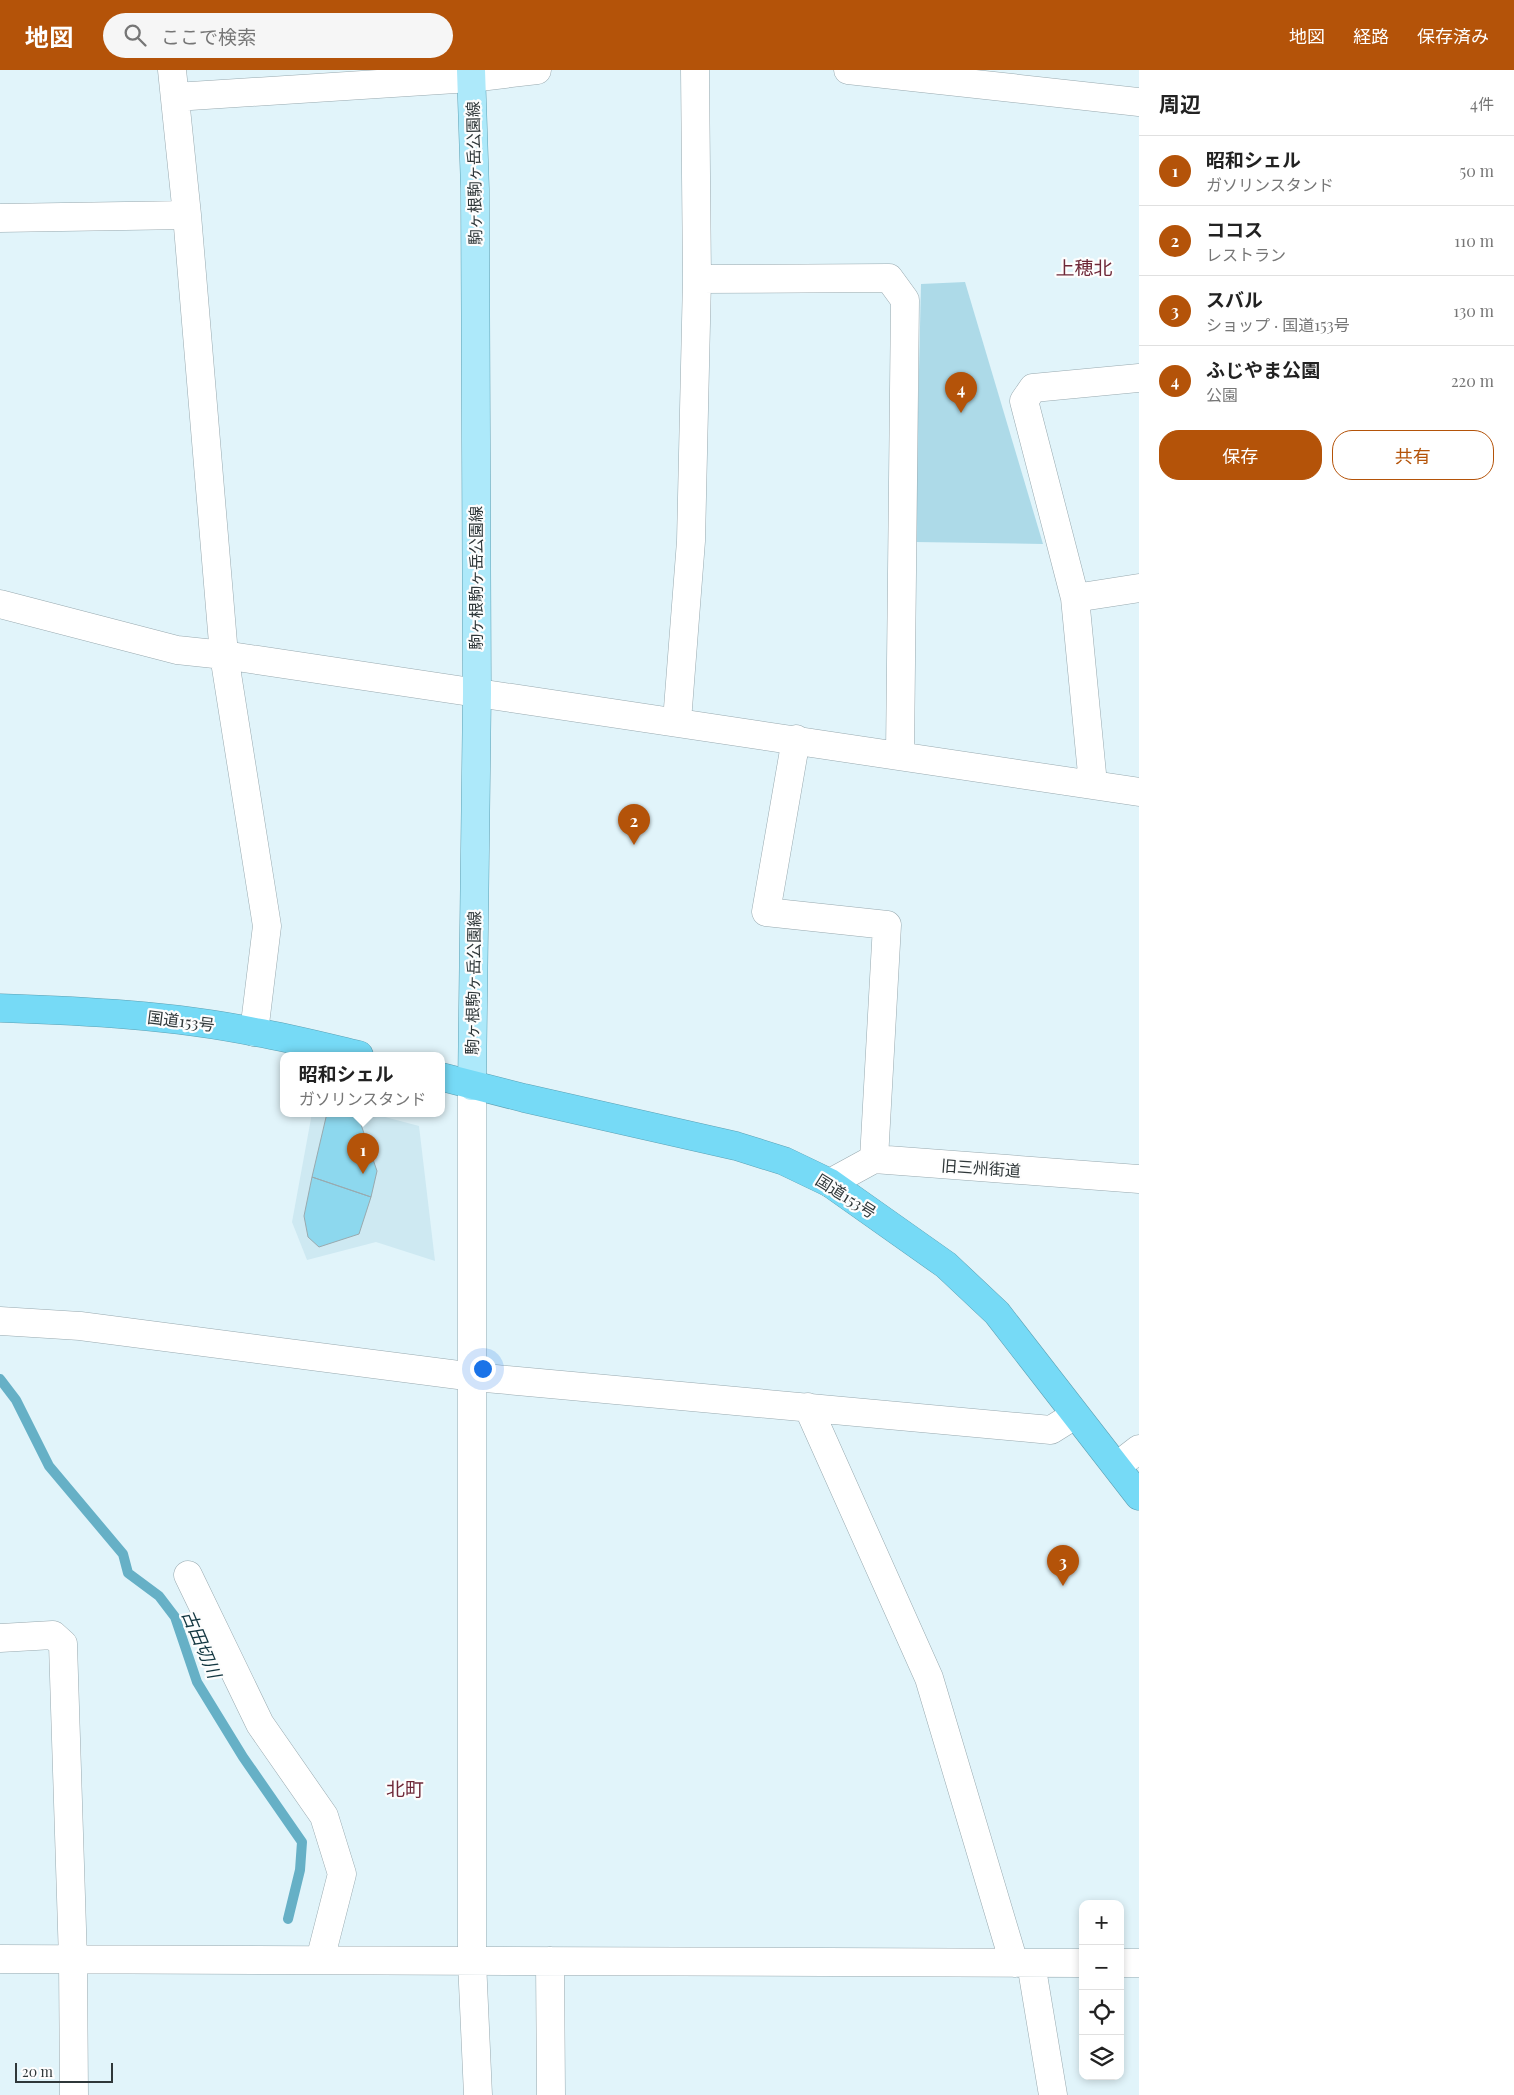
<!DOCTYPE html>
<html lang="ja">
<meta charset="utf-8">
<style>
body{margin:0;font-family:"Playfair Display","Noto Sans JP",serif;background:#f6f6f6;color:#222}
.controls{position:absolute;right:15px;bottom:15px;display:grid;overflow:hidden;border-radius:10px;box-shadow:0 2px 8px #0003}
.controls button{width:45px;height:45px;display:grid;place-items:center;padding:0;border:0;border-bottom:1px solid #e0e0e0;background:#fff;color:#222;font:25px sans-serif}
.scale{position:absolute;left:15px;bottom:12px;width:98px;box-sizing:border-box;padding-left:5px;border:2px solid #2f3739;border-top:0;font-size:14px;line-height:18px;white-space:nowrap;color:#2f3739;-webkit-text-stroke:4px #fdfdfd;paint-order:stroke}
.you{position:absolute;left:482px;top:1298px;width:18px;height:18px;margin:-12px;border:4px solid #fff;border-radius:50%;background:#1a73e8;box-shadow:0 0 0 8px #1a73e833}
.badge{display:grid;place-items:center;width:32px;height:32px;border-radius:50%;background:#b45309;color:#fff;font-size:16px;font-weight:700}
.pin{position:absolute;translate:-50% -41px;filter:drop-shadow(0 1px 2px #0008)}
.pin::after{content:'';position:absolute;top:26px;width:18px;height:15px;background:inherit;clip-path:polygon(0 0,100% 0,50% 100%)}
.popup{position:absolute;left:280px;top:982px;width:165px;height:65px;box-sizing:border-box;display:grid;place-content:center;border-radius:10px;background:#fff;filter:drop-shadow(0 1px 4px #0005);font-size:16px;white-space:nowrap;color:#767676}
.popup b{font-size:19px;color:#222}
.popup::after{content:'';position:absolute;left:50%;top:100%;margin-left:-10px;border:10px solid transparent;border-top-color:#fff}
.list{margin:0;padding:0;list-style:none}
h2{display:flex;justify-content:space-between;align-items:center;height:65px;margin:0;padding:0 20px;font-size:21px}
h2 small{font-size:16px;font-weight:400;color:#767676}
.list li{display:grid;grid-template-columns:32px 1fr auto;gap:15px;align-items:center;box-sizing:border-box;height:70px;padding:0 20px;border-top:1px solid #e0e0e0}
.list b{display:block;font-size:19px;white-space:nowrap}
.list p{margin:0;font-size:16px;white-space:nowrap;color:#767676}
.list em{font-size:16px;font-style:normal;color:#767676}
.actions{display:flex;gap:10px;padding:15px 20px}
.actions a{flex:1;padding:11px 0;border:1px solid #b45309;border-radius:20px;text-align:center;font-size:18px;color:#b45309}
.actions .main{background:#b45309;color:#fff}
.icon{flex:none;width:28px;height:28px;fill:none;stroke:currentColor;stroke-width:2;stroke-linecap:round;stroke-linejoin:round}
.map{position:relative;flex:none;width:1139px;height:2025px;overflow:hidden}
header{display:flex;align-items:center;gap:30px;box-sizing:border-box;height:70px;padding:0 25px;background:#b45309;color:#fff}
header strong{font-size:24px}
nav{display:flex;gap:28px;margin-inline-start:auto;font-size:18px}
.search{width:350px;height:45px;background:#f6f6f6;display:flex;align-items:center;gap:12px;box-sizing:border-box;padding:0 18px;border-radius:28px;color:#767676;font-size:19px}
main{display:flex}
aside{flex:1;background:#fff}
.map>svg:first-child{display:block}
.built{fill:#cee9f2}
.green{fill:#addae8}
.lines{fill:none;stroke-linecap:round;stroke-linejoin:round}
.stream{stroke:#66b0c6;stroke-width:10}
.building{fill:#8dd8ee;stroke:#99aaaf}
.minor-casing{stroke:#98a9af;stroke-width:29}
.major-casing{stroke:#5da1b4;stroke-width:29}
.highway-casing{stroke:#5da1b4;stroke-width:29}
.minor{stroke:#fff;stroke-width:28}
.major{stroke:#ade9fa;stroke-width:28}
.highway{stroke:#76daf6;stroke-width:28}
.labels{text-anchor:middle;stroke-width:4.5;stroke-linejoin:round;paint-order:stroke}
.street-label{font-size:16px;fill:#2f3739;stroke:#fdfdfd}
.water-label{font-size:18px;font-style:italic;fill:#123640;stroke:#fdfdfd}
.quarter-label{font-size:19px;fill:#6e2838;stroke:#fdfdfd}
</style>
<header>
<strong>地図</strong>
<div class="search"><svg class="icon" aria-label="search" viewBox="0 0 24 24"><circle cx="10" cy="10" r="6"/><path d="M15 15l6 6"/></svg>ここで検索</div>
<nav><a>地図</a><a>経路</a><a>保存済み</a></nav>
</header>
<main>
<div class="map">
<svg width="1139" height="2025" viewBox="0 0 1139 2025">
<rect width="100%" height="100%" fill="#e1f4fa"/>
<!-- built -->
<path class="built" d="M 312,1043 L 370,1043 L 419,1056 L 435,1191 L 376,1172 L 307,1190 L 292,1152 Z"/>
<!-- green -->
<path class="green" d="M 965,212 L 1043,474 L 915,472 L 921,214 Z"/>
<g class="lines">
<!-- stream -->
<path class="stream" d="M 0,1309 L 16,1330 L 49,1396 L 123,1484 L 128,1503 L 159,1526 L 175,1547 L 197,1612 L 243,1687 L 302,1772 L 300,1800 L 288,1849"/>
</g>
<!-- building -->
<path class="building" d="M 327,1043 L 357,1043 L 377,1101 L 371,1127 L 312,1107 Z
M 312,1107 L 371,1127 L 359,1164 L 319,1177 L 308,1167 L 304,1146 Z"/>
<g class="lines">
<!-- minor casing -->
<g class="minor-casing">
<path id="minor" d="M 172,0 L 187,145 L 224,585 L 267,856 L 254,962
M 848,0 L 1139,32
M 175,27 L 471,8 L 537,0
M 0,148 L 187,145
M 697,209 L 889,208 L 905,230 L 900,684
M 1075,528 L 1024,331 L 1033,318 L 1139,308
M 0,534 L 177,580 L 224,585 L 1139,722
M 677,651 L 691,471 L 697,209 L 695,0
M 796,669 L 766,842 L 887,855 L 874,1089
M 1093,714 L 1075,528 L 1139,518
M 472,1016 L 472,1891 L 478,2025
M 830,1113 L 874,1089 L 1139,1109
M 0,1251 L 80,1256 L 474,1307 L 1051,1360 L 1075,1345
M 808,1337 L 929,1608 L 1014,1893
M 1117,1396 L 1139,1379
M 188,1505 L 260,1654 L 324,1746 L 342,1804 L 320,1890
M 0,1568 L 53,1565 L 63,1574 L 73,1890 L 74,2025
M 0,1889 L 1083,1893
M 550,1891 L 551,2025
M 1031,1893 L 1053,2025
M 1120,1893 L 1139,1893"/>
</g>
<!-- major casing -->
<g class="major-casing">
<path id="major" d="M 471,0 L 475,119 L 477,623 L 472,1016"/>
</g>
<!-- highway casing -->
<g class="highway-casing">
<path id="highway" d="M 0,938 C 85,941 171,945 255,962 C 290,968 325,977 359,985
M 442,1007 L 524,1028 L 736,1076 L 784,1091 L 830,1113 L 946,1195 L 997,1243 L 1139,1426"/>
</g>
<!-- minor -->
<use href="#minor" class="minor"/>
<!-- major -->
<use href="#major" class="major"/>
<!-- highway -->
<use href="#highway" class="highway"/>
</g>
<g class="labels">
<!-- street labels -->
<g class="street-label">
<text transform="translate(474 103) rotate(-91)" y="6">駒ヶ根駒ヶ岳公園線</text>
<text transform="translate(476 508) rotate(-90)" y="6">駒ヶ根駒ヶ岳公園線</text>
<text transform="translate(473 913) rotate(-89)" y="6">駒ヶ根駒ヶ岳公園線</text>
<text transform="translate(181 951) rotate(7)" y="6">国道153号</text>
<text transform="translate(981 1098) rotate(4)" y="6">旧三州街道</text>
<text transform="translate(846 1126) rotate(32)" y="6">国道153号</text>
</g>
<!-- water labels -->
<g class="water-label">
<text transform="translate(201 1574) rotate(67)" y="6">古田切川</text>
</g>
<!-- quarter labels -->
<g class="quarter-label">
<text x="1084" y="205">上穂北</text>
<text x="405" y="1726">北町</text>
</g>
</g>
</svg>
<div class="controls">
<button>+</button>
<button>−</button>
<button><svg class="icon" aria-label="locate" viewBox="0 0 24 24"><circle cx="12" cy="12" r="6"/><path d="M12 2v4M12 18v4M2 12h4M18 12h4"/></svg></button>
<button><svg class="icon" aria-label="layers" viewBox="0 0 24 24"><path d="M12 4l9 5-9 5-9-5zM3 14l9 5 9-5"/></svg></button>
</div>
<div class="scale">20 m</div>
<div class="you"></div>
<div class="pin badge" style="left:363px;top:1104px">1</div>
<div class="popup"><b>昭和シェル</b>ガソリンスタンド</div>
<div class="pin badge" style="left:634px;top:775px">2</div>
<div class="pin badge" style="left:1063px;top:1516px">3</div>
<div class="pin badge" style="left:961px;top:343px">4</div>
</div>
<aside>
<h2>周辺<small>4件</small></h2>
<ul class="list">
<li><span class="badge">1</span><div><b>昭和シェル</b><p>ガソリンスタンド</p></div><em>50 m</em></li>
<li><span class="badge">2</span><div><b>ココス</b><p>レストラン</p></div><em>110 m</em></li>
<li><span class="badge">3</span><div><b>スバル</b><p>ショップ · 国道153号</p></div><em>130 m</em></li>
<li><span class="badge">4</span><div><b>ふじやま公園</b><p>公園</p></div><em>220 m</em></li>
</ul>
<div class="actions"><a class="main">保存</a><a>共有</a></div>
</aside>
</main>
